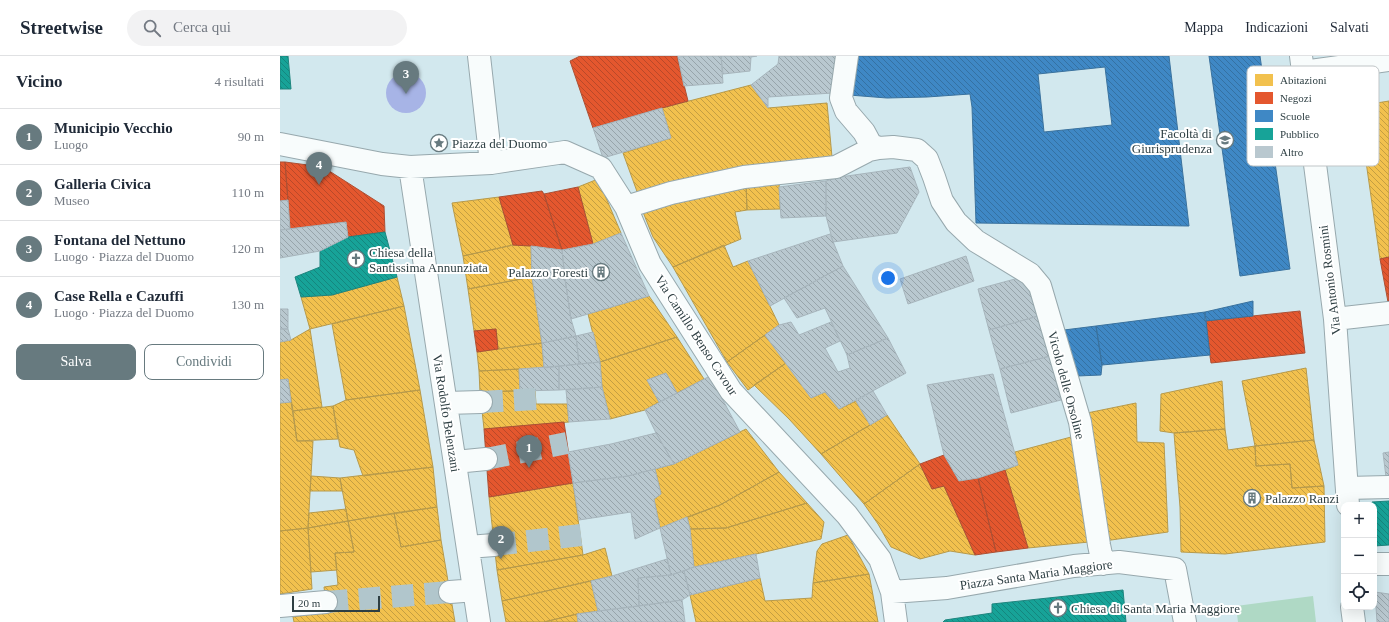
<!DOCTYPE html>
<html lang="it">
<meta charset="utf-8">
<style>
body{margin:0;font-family:Georgia,serif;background:#f2f2f3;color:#1f2937}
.controls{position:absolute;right:12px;bottom:12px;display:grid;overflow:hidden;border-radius:8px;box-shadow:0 4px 16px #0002}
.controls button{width:36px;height:36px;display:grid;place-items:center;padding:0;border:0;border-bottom:1px solid #e0e1e3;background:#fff;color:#1f2937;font:20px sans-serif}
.scale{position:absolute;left:12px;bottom:10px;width:88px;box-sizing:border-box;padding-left:4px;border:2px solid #2e3f43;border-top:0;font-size:11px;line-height:14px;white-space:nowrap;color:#2e3f43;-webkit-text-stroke:3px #fff;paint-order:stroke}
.you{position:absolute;left:608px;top:222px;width:14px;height:14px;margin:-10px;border:3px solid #fff;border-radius:50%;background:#1a73e8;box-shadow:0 0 0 6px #1a73e833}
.badge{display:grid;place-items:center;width:26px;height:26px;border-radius:50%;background:#677a7f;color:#fff;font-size:13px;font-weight:700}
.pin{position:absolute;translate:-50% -33px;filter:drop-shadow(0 1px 2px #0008)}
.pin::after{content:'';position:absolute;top:21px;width:14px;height:12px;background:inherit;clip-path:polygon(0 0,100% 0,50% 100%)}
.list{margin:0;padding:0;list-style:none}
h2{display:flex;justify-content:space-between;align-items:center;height:52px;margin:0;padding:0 16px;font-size:17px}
h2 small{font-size:13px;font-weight:400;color:#747a83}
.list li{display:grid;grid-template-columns:26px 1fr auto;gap:12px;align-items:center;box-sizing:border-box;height:56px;padding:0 16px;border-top:1px solid #e0e1e3}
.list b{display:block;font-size:15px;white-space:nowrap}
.list p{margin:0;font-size:13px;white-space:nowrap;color:#747a83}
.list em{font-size:13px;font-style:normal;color:#747a83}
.actions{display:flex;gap:8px;padding:12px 16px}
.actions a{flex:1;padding:9px 0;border:1px solid #677a7f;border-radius:8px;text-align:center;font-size:14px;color:#677a7f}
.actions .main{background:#677a7f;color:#fff}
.icon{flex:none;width:22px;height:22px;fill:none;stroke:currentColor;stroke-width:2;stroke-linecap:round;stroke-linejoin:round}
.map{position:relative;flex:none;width:1109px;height:566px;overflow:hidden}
header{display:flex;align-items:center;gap:24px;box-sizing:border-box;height:56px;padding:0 20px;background:#fff;border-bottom:1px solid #e0e1e3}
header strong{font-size:19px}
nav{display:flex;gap:22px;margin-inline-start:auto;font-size:14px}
.search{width:280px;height:36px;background:#f2f2f3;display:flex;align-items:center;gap:10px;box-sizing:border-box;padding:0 14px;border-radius:22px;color:#747a83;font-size:15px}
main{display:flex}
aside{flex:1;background:#fff}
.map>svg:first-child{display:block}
.grass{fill:#afd9c5}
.water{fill:#a7b4e6}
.homes{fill:url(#homes-back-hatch);stroke:#b79a4b}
.shops{fill:url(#shops-back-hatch);stroke:#ad5034}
.schools{fill:url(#schools-back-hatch);stroke:#3a729e;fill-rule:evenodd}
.public{fill:url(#public-back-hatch);stroke:#1e857e}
.building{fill:url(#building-back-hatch);stroke:#a7b5bc}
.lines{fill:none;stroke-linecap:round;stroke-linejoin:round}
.minor-tunnel{stroke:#b1c6cc;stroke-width:22;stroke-dasharray:22 11;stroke-linecap:butt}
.minor-casing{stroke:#97a8ad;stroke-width:24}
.minor{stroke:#f8fcfc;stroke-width:22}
.labels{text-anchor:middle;stroke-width:4;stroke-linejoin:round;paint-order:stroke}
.poi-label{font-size:13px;fill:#2e3f43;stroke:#fff;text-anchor:start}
.street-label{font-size:13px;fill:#2e3f43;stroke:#fff}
.key{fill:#fff;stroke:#c0c5c7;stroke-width:1}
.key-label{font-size:11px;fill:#2e3f43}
</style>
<header>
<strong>Streetwise</strong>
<div class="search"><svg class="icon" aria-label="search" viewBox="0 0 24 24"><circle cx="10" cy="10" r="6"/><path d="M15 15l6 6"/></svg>Cerca qui</div>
<nav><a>Mappa</a><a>Indicazioni</a><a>Salvati</a></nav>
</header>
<main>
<aside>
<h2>Vicino<small>4 risultati</small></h2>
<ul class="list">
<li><span class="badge">1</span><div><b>Municipio Vecchio</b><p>Luogo</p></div><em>90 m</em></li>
<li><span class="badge">2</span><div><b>Galleria Civica</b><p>Museo</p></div><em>110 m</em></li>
<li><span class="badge">3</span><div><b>Fontana del Nettuno</b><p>Luogo · Piazza del Duomo</p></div><em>120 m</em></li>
<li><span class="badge">4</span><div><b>Case Rella e Cazuffi</b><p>Luogo · Piazza del Duomo</p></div><em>130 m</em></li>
</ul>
<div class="actions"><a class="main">Salva</a><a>Condividi</a></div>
</aside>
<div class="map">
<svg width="1109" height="566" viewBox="0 0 1109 566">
<defs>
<pattern id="homes-back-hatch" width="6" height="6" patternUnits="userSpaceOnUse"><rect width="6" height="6" fill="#f2c14e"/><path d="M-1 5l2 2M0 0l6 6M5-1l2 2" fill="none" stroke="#c49e42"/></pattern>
<pattern id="shops-back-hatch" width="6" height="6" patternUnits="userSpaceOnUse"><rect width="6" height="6" fill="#e4572e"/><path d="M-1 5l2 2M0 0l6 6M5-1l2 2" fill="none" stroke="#b94929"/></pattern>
<pattern id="schools-back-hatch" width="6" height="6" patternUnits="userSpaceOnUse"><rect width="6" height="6" fill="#3f88c5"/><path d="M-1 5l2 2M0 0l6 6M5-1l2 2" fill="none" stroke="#3571a2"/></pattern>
<pattern id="public-back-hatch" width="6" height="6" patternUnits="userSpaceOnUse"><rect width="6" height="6" fill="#17a398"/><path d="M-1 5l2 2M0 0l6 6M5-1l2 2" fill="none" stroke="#15867e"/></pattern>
<pattern id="building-back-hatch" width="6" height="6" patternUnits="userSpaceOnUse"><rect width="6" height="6" fill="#b9c8cf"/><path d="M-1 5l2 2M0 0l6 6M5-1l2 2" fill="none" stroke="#97a4aa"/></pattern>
</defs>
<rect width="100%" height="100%" fill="#d2e8ee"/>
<!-- grass -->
<path class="grass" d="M 1033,540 L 1036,566 L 958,566 L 956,550 Z"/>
<!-- water -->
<path class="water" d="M106 37a20 20 0 1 1 40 0a20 20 0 1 1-40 0Z"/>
<!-- homes -->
<path class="homes" d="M 471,29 L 488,52 L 547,47 L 552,101 L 359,141 L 343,97 L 391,82 L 382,52 Z
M 1109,45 L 1109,201 L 1100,203 L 1078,50 Z
M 318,123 L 341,177 L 313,188 L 298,131 Z
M 499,125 L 500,153 L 467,154 L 466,127 Z
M 466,127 L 467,154 L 455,156 L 461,183 L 393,211 L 373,181 L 361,151 Z
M 219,141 L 233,189 L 183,200 L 172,147 Z
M 233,189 L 251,190 L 252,221 L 188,233 L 183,200 Z
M 444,189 L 453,211 L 468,205 L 499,269 L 447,306 L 393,211 Z
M 117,221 L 124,250 L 30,273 L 21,241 L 52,239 Z
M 252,221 L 262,287 L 218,293 L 216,273 L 194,275 L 188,233 Z
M 369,240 L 397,281 L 320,306 L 308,258 Z
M 124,250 L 140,334 L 66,344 L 52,268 Z
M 30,273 L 42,351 L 13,355 L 8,323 L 0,324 L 0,286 L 11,284 Z
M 485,279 L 506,307 L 468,334 L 447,306 Z
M 397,281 L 424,323 L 397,337 L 386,317 L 367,324 L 379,346 L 365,354 L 330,363 L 322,331 L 320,306 Z
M 262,287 L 264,312 L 199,315 L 197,296 Z
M 506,307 L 531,342 L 545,336 L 559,353 L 576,345 L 590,369 L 541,398 L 509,363 L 474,329 Z
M 1026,312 L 1034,384 L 975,390 L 962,325 Z
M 239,313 L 240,335 L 200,336 L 199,315 Z
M 942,325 L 945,373 L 894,377 L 880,375 L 881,338 Z
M 140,334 L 153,411 L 83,420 L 74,394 L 60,391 L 53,350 L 66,344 Z
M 255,334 L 256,348 L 287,348 L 289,366 L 204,373 L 200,336 Z
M 11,346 L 17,385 L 33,385 L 28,472 L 0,475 L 0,347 Z
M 856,347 L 857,386 L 884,387 L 888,476 L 824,485 L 807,357 Z
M 53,350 L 58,383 L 17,385 L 13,355 Z
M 607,359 L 640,408 L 584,448 L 541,398 Z
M 466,373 L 499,416 L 440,449 L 380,472 L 374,443 L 381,438 L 375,413 L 394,408 Z
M 945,373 L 948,394 L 975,390 L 976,410 L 1010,408 L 1012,432 L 1044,430 L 1045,486 L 945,498 L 901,496 L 900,451 L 894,377 Z
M 791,381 L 803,434 L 809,486 L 748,492 L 725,414 L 738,409 L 735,396 Z
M 1034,384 L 1044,430 L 1012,432 L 1010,408 L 976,410 L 975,390 Z
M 640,408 L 652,433 L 664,430 L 695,499 L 670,495 L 640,503 L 611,491 L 598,468 L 584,448 Z
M 153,411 L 157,451 L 68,465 L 60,422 Z
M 499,416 L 527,447 L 446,472 L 410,473 L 407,461 L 440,449 Z
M 31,420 L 60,422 L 62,435 L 30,435 Z
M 293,427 L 303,499 L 217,514 L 209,441 Z
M 527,447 L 544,466 L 541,483 L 476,498 L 414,511 L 410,473 L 446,472 Z
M 157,451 L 161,484 L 121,491 L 114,457 Z
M 66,453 L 68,465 L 28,472 L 29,457 Z
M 114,457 L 121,491 L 161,484 L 175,566 L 14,566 L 13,561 L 47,556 L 44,531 L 58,529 L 55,497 L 74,496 L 68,465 Z
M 68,465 L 74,496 L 55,497 L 57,514 L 31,516 L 28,472 Z
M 28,472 L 32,533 L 0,538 L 0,475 Z
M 568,479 L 589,518 L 533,527 L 537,495 L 542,488 Z
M 325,492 L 332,520 L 222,545 L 217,514 L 303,499 Z
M 589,518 L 598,566 L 416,566 L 410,539 L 480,522 L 485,545 L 532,542 L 533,527 Z
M 311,525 L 318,555 L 297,558 L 264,566 L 226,566 L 222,545 Z
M 297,558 L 298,566 L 264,566 Z"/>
<!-- shops -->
<path class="shops" d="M 300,0 L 397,0 L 408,45 L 382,52 L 313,72 L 290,5 Z
M 0,106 L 5,106 L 8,144 L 0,145 Z
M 5,106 L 43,111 L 104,150 L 105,176 L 68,181 L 66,166 L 10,173 Z
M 298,131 L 313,188 L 282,194 L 264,138 Z
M 262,135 L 264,138 L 282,194 L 251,190 L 233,189 L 219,141 Z
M 1109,201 L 1109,246 L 1108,246 L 1100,203 Z
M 1020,255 L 1025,297 L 931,307 L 925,265 Z
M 216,273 L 218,293 L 197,296 L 194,275 Z
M 284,366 L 293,427 L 209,441 L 204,373 Z
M 664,399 L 679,425 L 698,422 L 716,496 L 695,499 L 664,430 L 652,433 L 640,408 Z
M 725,414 L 748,492 L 716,496 L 698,422 Z"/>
<!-- schools -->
<path class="schools" d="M 571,0 L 889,0 L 909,170 L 696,167 L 692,51 L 690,38 L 647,41 L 607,42 L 569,39 ZM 825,11 L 832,69 L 764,76 L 758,18 Z
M 929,0 L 980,0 L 1010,213 L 960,220 Z
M 973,245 L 973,260 L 925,265 L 925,256 Z
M 925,256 L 930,299 L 822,309 L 816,270 Z
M 816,270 L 822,309 L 821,319 L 797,320 L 784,274 Z"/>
<!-- public -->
<path class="public" d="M 0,0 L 8,0 L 11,33 L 0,33 Z
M 105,176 L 117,221 L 52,239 L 21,241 L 15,221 L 40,211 L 40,195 L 68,181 Z
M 1109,445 L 1109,489 L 1094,490 L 1094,449 L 1092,449 L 1092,446 Z
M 843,534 L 846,566 L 663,566 L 665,564 L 712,557 L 712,548 Z"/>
<!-- building -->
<path class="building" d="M 408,0 L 441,0 L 443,27 L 404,30 L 398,1 Z
M 441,0 L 477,0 L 471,1 L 470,15 L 443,18 Z
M 499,0 L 559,0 L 553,37 L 488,41 L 488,52 L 471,29 L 498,8 Z
M 382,52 L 391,82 L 323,102 L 313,72 Z
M 630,111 L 639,136 L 617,177 L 553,186 L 546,160 L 546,125 L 560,121 Z
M 546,125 L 546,160 L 501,162 L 499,131 Z
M 8,144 L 10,173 L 0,174 L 0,145 Z
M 66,166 L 68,181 L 40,195 L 0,202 L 0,174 Z
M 341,177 L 369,240 L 291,263 L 285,223 L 282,194 L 313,188 Z
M 550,178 L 563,210 L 490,250 L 468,205 Z
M 251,190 L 282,194 L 285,223 L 252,221 Z
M 686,200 L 694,225 L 628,248 L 620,223 Z
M 563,210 L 608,282 L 567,299 L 545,252 L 517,262 L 504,242 Z
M 746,220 L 758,260 L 709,274 L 698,233 Z
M 252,221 L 285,223 L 291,263 L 296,280 L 262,287 Z
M 0,253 L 8,253 L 8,273 L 0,273 Z
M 758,260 L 770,300 L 720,313 L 709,274 Z
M 511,266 L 519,279 L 551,266 L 560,285 L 545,292 L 558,316 L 570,312 L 567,299 L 608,282 L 626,317 L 559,353 L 545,336 L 531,342 L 485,279 L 499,269 Z
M 0,273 L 8,273 L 11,284 L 0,286 Z
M 313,276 L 320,306 L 299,308 L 296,280 Z
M 296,280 L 299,308 L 264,312 L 262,287 Z
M 770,300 L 781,344 L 731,357 L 720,313 Z
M 320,306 L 322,331 L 279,334 L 279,310 Z
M 279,310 L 279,334 L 240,335 L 239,313 Z
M 386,317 L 397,337 L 379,346 L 367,324 Z
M 713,318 L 738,409 L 698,422 L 679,425 L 664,399 L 647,329 Z
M 430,320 L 460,376 L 394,408 L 376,377 L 365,354 Z
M 8,323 L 11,346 L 0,347 L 0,324 Z
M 322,331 L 330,363 L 289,366 L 286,334 Z
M 593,335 L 607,359 L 590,369 L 576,345 Z
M 376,377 L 394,408 L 348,420 L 293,427 L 288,396 L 331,388 Z
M 1109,396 L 1109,421 L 1106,421 L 1103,397 Z
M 375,413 L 381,438 L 374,443 L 380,472 L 355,483 L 351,456 L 299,464 L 293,427 L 348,420 Z
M 407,461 L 410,473 L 414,511 L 391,519 L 380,472 Z
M 476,498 L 480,522 L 410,539 L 404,515 L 414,511 Z
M 387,503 L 391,519 L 358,522 L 359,550 L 318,555 L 311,525 L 332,520 Z
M 404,515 L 410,539 L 402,544 L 359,550 L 358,522 L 391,519 Z
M 1095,536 L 1109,538 L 1109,566 L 1097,566 Z
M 402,544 L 405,566 L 298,566 L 297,558 Z"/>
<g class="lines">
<!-- minor-tunnel -->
<path class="minor-tunnel" d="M 201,346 L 256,343
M 206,403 L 287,387
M 214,489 L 301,479
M 46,546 L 170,536"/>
<!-- minor casing -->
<g class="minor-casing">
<path id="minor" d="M 199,0 L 211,107
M 567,0 L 561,42 L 566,55 L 584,76 L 591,89 L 599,92 L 613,91 L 637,94 L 647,103 L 654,121 L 662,145 L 676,166 L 696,185 L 750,218 L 760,230 L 800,366 L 819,489 L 823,508
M 1021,0 L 1055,263 L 1068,449
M 1023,16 L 1109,4
M 0,88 L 102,108 L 130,111 L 211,107 L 285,96 L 321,112 L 346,151 L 370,208 L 451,335 L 567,459 L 600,503 L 612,536 L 616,566
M 130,111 L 199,566
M 346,151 L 391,137 L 464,121 L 556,111 L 589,94 L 599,92
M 1055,263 L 1109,257
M 166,347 L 201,346
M 175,406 L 206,403
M 1067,432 L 1109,431
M 188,491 L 214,489
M 1094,508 L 1109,508
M 170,536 L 183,535
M 612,536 L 667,532 L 794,510 L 839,506 L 895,513 L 905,566
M 0,550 L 46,546
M 1072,551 L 1074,566"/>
</g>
<!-- minor -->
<use href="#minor" class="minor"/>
</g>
<!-- icons -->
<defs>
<g id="university-ring" transform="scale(0.9)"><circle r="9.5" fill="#fff" stroke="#677a7f" stroke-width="1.5"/><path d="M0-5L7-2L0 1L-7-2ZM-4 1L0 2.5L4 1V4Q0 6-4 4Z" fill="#677a7f"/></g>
<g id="sight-ring" transform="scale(0.9)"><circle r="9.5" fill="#fff" stroke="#677a7f" stroke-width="1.5"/><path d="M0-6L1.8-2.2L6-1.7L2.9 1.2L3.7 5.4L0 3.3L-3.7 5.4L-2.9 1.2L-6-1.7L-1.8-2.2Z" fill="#677a7f"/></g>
<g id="church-ring" transform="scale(0.9)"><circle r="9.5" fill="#fff" stroke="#677a7f" stroke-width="1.5"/><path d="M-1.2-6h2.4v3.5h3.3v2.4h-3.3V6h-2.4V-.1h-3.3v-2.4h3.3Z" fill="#677a7f"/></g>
<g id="building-ring" transform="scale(0.9)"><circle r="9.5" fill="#fff" stroke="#677a7f" stroke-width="1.5"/><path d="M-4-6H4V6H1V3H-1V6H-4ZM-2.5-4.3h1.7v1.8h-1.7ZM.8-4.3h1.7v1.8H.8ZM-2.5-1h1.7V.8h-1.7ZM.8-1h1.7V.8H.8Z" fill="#677a7f"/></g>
</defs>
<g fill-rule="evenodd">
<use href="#university-ring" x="945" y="84"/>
<use href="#sight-ring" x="159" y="87"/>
<use href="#church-ring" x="76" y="203"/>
<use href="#building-ring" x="321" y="216"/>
<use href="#building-ring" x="972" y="442"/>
<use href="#church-ring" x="778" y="552"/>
</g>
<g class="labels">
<!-- poi labels -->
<g class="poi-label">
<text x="932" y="82" text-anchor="end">Facoltà di<tspan x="932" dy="15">Giurisprudenza</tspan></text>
<text x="172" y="92">Piazza del Duomo</text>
<text x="89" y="201">Chiesa della<tspan x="89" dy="15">Santissima Annunziata</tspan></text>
<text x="308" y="221" text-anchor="end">Palazzo Foresti</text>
<text x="985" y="447">Palazzo Ranzi</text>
<text x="791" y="557">Chiesa di Santa Maria Maggiore</text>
</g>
<!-- street labels -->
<g class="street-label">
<text transform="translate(1049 224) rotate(-97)" y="5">Via Antonio Rosmini</text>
<text transform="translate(417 279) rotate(57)" y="5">Via Camillo Benso Cavour</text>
<text transform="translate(787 329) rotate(75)" y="5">Vicolo delle Orsoline</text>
<text transform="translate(167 357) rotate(81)" y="5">Via Rodolfo Belenzani</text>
<text transform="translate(756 518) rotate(-8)" y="5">Piazza Santa Maria Maggiore</text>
</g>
</g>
<!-- legend -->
<rect x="967" y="10" width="132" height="100" rx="6" class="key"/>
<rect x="975" y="18" width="18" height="12" fill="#f2c14e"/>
<rect x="975" y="36" width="18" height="12" fill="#e4572e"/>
<rect x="975" y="54" width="18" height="12" fill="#3f88c5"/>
<rect x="975" y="72" width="18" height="12" fill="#17a398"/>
<rect x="975" y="90" width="18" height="12" fill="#b9c8cf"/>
<g class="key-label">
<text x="1000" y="28">Abitazioni</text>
<text x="1000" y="46">Negozi</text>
<text x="1000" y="64">Scuole</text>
<text x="1000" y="82">Pubblico</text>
<text x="1000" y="100">Altro</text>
</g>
</svg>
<div class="controls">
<button>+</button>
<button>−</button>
<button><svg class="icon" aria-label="locate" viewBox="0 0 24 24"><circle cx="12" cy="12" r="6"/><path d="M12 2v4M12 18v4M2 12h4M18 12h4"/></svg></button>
</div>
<div class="scale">20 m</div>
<div class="you"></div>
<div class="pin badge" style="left:249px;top:412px">1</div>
<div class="pin badge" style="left:221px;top:503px">2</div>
<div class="pin badge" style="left:126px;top:38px">3</div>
<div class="pin badge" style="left:39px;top:129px">4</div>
</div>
</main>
